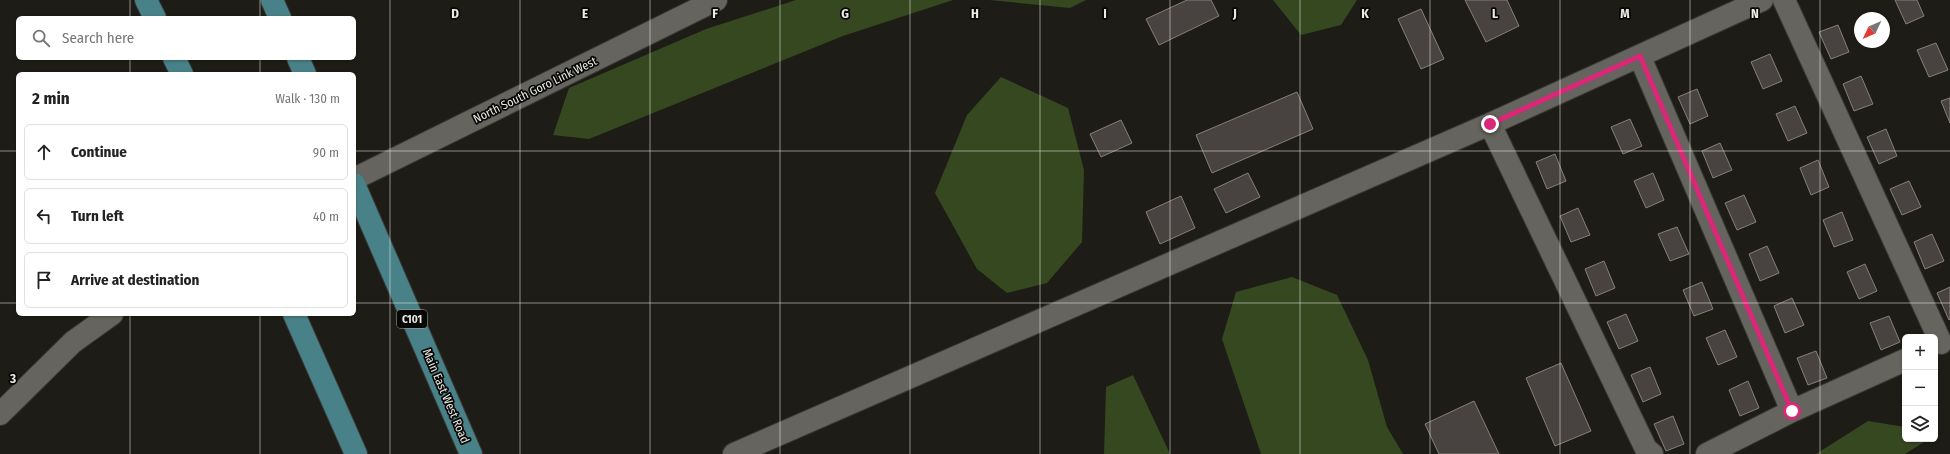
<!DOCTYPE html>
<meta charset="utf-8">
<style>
body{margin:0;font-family:"Fira Sans Condensed",sans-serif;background:#f6f6f6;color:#222}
.controls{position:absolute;right:12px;bottom:12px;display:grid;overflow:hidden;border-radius:6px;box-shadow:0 1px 3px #0004}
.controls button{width:36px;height:36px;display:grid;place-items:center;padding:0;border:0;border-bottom:1px solid #e0e0e0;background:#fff;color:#222;font:20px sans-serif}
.compass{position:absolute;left:1854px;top:12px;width:36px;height:36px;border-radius:50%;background:#fff;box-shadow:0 1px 3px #0004;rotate:226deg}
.stop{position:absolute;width:12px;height:12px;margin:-9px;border:3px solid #db2777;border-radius:50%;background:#fff}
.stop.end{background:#db2777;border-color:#fff;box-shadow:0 1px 4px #0008}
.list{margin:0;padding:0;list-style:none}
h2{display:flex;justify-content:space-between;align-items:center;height:52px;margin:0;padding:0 16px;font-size:17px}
h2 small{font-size:13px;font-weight:400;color:#767676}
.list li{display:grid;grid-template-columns:26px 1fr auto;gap:12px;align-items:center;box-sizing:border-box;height:56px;margin:0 8px 8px;padding:0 8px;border:1px solid #e0e0e0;border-radius:6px}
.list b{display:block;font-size:15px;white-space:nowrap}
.list em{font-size:13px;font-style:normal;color:#767676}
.icon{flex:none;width:22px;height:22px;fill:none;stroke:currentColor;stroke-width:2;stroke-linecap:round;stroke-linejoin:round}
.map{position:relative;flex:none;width:1950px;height:454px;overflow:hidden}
.search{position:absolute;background:#fff;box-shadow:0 1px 3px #0004;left:16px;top:16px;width:340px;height:44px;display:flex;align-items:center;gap:10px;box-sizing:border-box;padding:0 14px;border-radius:6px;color:#767676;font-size:15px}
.panel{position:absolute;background:#fff;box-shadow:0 1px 3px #0004;left:16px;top:72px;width:340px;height:244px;border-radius:6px}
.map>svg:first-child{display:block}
.forest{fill:#354820}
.building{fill:#484240;stroke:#86807d}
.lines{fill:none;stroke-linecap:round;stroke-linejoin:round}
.minor-casing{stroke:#393936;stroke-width:24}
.primary-casing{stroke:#393936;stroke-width:24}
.minor{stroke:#65645e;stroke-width:22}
.primary{stroke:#488187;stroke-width:22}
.route{stroke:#db2777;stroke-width:5}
.grid{fill:none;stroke:#e9e9e6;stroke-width:1;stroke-opacity:0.55}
.labels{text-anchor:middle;stroke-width:3.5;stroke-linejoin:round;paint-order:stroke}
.shield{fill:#070705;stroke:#a5a5a2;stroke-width:1}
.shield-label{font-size:11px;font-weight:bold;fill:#e9e9e6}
.street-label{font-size:12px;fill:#e9e9e6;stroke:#070705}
.grid-label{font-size:13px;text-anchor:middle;font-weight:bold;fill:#e9e9e6;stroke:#070705;stroke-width:3.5;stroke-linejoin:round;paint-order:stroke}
</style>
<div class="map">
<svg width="1950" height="454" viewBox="0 0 1950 454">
<rect width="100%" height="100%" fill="#1d1c17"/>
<!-- forest -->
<path class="forest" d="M 796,0 L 953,0 L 843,36 L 589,139 L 553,135 L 569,88 L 706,29 Z
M 989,0 L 1086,0 L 1070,8 Z
M 1273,0 L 1357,0 L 1341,25 L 1301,35 Z
M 1001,77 L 1068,108 L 1084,170 L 1082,242 L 1047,283 L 1007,293 L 977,269 L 935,193 L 967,115 Z
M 1292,277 L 1337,295 L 1368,360 L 1387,427 L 1403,454 L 1261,454 L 1222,339 L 1236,292 Z
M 1133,375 L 1170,454 L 1104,454 L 1106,387 Z
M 1868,421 L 1905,427 L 1905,439 L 1929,439 L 1905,454 L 1816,454 Z"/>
<!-- building -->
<path class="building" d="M 1187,0 L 1211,0 L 1219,16 L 1159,45 L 1146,19 Z
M 1465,0 L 1507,0 L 1519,26 L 1486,42 Z
M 1895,0 L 1917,0 L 1924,16 L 1906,24 Z
M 1421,9 L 1444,59 L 1421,69 L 1398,19 Z
M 1838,25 L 1849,52 L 1831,59 L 1819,32 Z
M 1936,43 L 1948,70 L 1929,77 L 1917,50 Z
M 1770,54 L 1782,81 L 1763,89 L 1751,62 Z
M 1861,76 L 1873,104 L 1854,111 L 1843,84 Z
M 1697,89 L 1708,116 L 1690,124 L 1678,97 Z
M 1297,92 L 1313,129 L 1212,173 L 1196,135 Z
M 1950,98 L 1950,123 L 1941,101 Z
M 1795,106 L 1807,133 L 1788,141 L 1776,114 Z
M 1630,119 L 1642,146 L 1623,154 L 1611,127 Z
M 1121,120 L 1132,143 L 1101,157 L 1090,134 Z
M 1886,129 L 1897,156 L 1879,164 L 1867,137 Z
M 1720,143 L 1732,170 L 1713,178 L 1702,151 Z
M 1555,154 L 1566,181 L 1547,189 L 1536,162 Z
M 1818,160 L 1829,187 L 1811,195 L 1800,168 Z
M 1248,173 L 1260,197 L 1226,213 L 1214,189 Z
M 1653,173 L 1664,200 L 1646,208 L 1634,181 Z
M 1909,181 L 1921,207 L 1902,215 L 1890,189 Z
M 1744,195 L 1756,222 L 1737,230 L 1725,203 Z
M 1181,196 L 1195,228 L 1160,244 L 1146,212 Z
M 1578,208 L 1590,235 L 1571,242 L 1560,216 Z
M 1842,212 L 1853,240 L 1834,247 L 1823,220 Z
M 1677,227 L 1689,254 L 1670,261 L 1658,234 Z
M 1932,234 L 1944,261 L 1925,269 L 1914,242 Z
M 1767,246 L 1779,273 L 1760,281 L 1749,254 Z
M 1604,261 L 1615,288 L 1596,296 L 1585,269 Z
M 1865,264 L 1877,291 L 1859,299 L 1847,272 Z
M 1702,282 L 1713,309 L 1694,316 L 1683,290 Z
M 1950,287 L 1950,319 L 1949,320 L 1937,293 Z
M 1792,298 L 1804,325 L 1785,333 L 1774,306 Z
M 1626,314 L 1638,341 L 1619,349 L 1607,322 Z
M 1889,316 L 1900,342 L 1881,350 L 1870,323 Z
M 1725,330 L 1737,357 L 1718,365 L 1706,338 Z
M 1816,351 L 1827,378 L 1808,385 L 1797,358 Z
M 1561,363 L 1591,431 L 1555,446 L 1526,378 Z
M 1650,367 L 1661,394 L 1643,402 L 1631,375 Z
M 1748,381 L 1759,408 L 1740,416 L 1729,390 Z
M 1474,401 L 1499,454 L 1439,454 L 1425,424 Z
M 1673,416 L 1684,444 L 1666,451 L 1654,424 Z"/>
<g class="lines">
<!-- minor casing -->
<g class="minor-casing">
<path id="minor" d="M 1784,0 L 1941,343
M 1640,57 L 1792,411
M 1490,124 L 1646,449 L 1652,454
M 354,179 L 716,0
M 0,414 L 73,342 L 112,314
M 734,454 L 1490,124 L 1762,0
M 1707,454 L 1792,411 L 1905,360"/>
</g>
<!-- primary casing -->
<g class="primary-casing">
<path id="primary" d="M 146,0 L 155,18
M 272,0 L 280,18
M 174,58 L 182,74
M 298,58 L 305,74
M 354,184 L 471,454
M 294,314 L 356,454"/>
</g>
<!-- minor -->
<use href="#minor" class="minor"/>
<!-- primary -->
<use href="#primary" class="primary"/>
</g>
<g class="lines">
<!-- route -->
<path class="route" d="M 1490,124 L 1640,56 L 1792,411"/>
</g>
<!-- grid -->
<path class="grid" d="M 130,0 L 130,18M 260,0 L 260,18M 390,0 L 390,454M 520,0 L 520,454M 650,0 L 650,454M 780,0 L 780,454M 910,0 L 910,454M 1040,0 L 1040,454M 1170,0 L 1170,454M 1300,0 L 1300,454M 1430,0 L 1430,454M 1560,0 L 1560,454M 1690,0 L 1690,454M 1820,0 L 1820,454M 130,58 L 130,74M 260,58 L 260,74M 0,151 L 18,151M 354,151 L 1950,151M 0,303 L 18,303M 354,303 L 1950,303M 130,314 L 130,454M 260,314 L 260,454"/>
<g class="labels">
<!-- shield labels -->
<rect class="shield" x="397" y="310" width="30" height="18" rx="3"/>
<g class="shield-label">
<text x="412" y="323">C101</text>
</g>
<!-- street labels -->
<g class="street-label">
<text transform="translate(535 90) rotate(-26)" y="4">North South Goro Link West</text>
<text transform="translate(446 396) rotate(67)" y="4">Main East West Road</text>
</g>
</g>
<g class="grid-label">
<text x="455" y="18">D</text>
<text x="585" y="18">E</text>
<text x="715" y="18">F</text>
<text x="845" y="18">G</text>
<text x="975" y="18">H</text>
<text x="1105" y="18">I</text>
<text x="1235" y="18">J</text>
<text x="1365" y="18">K</text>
<text x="1495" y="18">L</text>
<text x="1625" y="18">M</text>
<text x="1755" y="18">N</text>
<text x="13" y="383">3</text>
</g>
</svg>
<div class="controls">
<button>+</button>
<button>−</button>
<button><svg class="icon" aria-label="layers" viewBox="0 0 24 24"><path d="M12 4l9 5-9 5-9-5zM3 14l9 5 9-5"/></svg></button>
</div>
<svg class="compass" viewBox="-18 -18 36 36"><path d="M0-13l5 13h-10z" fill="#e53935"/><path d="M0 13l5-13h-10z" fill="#767676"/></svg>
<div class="stop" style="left:1792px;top:411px"></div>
<div class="stop end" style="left:1490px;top:124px"></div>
<div class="search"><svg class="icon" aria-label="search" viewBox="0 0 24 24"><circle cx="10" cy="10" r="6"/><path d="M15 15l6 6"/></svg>Search here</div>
<section class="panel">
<h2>2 min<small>Walk · 130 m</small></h2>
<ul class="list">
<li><svg class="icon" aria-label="ahead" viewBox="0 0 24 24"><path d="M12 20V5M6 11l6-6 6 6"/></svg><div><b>Continue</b></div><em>90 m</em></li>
<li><svg class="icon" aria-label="left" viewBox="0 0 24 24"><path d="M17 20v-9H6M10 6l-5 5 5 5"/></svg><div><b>Turn left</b></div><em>40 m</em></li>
<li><svg class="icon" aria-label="arrive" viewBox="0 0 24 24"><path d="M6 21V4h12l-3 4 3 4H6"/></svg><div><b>Arrive at destination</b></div></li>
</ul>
</section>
</div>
